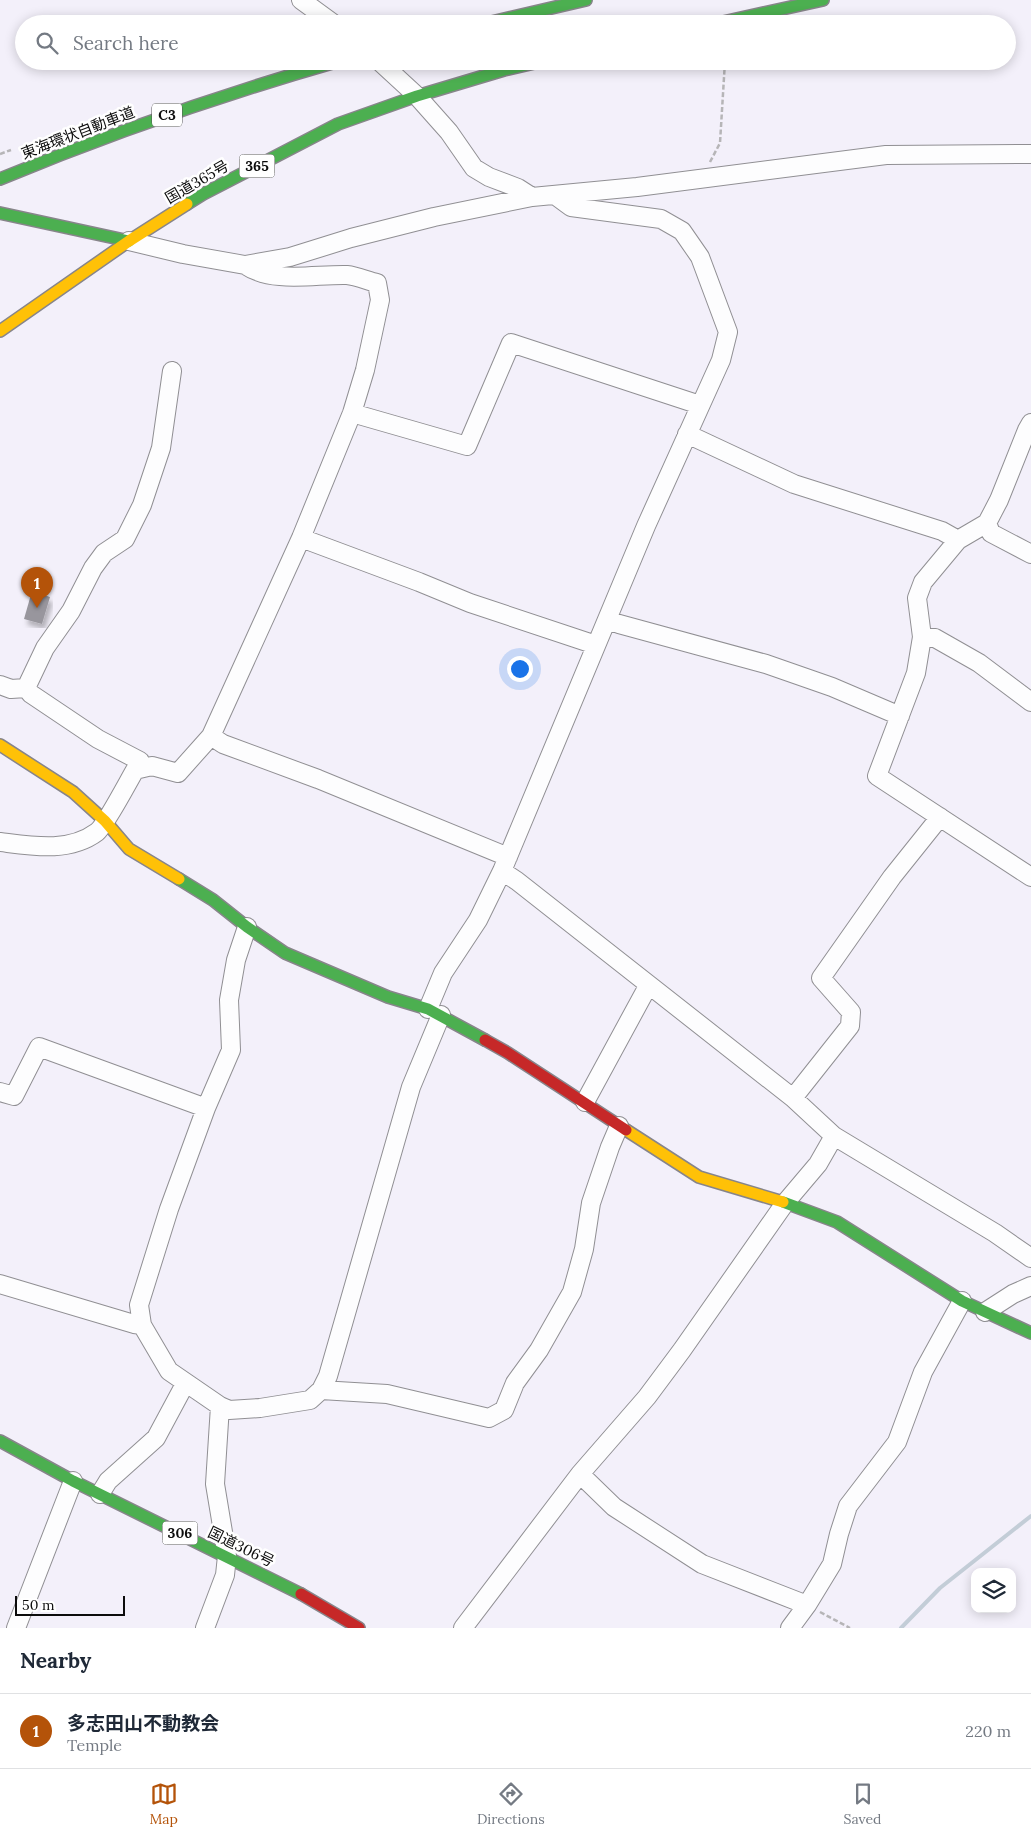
<!DOCTYPE html>
<meta charset="utf-8">
<style>
body{margin:0;font-family:Lora,"Noto Sans JP",serif;background:#f6f6f7;color:#1f2937}
.controls{position:absolute;right:15px;bottom:15px;display:grid;overflow:hidden;border-radius:10px;box-shadow:0 2px 12px #0003}
.controls button{width:45px;height:45px;display:grid;place-items:center;padding:0;border:0;border-bottom:1px solid #e0e1e3;background:#fff;color:#1f2937;font:25px sans-serif}
.scale{position:absolute;left:15px;bottom:12px;width:110px;box-sizing:border-box;padding-left:5px;border:2px solid #0c0c0c;border-top:0;font-size:14px;line-height:18px;white-space:nowrap;color:#0c0c0c;-webkit-text-stroke:4px #fff;paint-order:stroke}
.you{position:absolute;left:519px;top:668px;width:18px;height:18px;margin:-12px;border:4px solid #fff;border-radius:50%;background:#1a73e8;box-shadow:0 0 0 8px #1a73e833}
.badge{display:grid;place-items:center;width:32px;height:32px;border-radius:50%;background:#b45309;color:#fff;font-size:16px;font-weight:700}
.pin{position:absolute;translate:-50% -41px;filter:drop-shadow(0 1px 2px #0008)}
.pin::after{content:'';position:absolute;top:26px;width:18px;height:15px;background:inherit;clip-path:polygon(0 0,100% 0,50% 100%)}
.list{margin:0;padding:0;list-style:none}
h2{display:flex;justify-content:space-between;align-items:center;height:65px;margin:0;padding:0 20px;font-size:21px}
h2 small{font-size:16px;font-weight:400;color:#747a83}
.list li{display:grid;grid-template-columns:32px 1fr auto;gap:15px;align-items:center;box-sizing:border-box;height:75px;padding:0 20px;border-top:1px solid #e0e1e3}
.list b{display:block;font-size:19px;white-space:nowrap}
.list p{margin:0;font-size:16px;white-space:nowrap;color:#747a83}
.list em{font-size:16px;font-style:normal;color:#747a83}
.icon{flex:none;width:28px;height:28px;fill:none;stroke:currentColor;stroke-width:2;stroke-linecap:round;stroke-linejoin:round}
.map{position:relative;flex:none;width:1031px;height:1628px;overflow:hidden}
.search{position:absolute;background:#fff;box-shadow:0 2px 12px #0003;left:15px;right:15px;top:15px;height:55px;display:flex;align-items:center;gap:12px;box-sizing:border-box;padding:0 18px;border-radius:28px;color:#747a83;font-size:19px}
.sheet{height:140px;background:#fff}
nav{display:flex;justify-content:space-around;align-items:center;box-sizing:border-box;height:70px;border-top:1px solid #e0e1e3;background:#fff;font-size:14px;color:#747a83}
nav a{display:grid;justify-items:center;gap:2px}
nav .on{color:#b45309}
.map>svg:first-child{display:block}
.building{fill:#98969d;filter:url(#shadow)}
.lines{fill:none;stroke-linecap:round;stroke-linejoin:round}
.street-casing{stroke:#908f93;stroke-width:20}
.fast-casing{stroke:#87858a;stroke-width:14}
.slow-casing{stroke:#87858a;stroke-width:14}
.jam-casing{stroke:#87858a;stroke-width:14}
.path{stroke:#b6b5b7;stroke-width:2.5;stroke-dasharray:5 2.5;stroke-linecap:butt}
.street{stroke:#fdfdfe;stroke-width:18}
.fast{stroke:#4caf50;stroke-width:11}
.slow{stroke:#ffc107;stroke-width:11}
.jam{stroke:#c62828;stroke-width:11}
.rail{stroke:#c3cdd7;stroke-width:4}
.labels{text-anchor:middle;stroke-width:5;stroke-linejoin:round;paint-order:stroke}
.shield{fill:#fff;stroke:#555;stroke-width:1}
.shield-label{font-size:14px;font-weight:bold;fill:#0c0c0c}
.street-label{font-size:15px;fill:#0c0c0c;stroke:#fff}
</style>
<div class="map">
<svg width="1031" height="1628" viewBox="0 0 1031 1628">
<defs>
<filter id="shadow"><feDropShadow dx="3" dy="5.5" stdDeviation="2.5" flood-color="#0004"/></filter>
</defs>
<rect width="100%" height="100%" fill="#f3f0fa"/>
<!-- building -->
<path class="building" d="M 32,591 L 50,597 L 42,624 L 24,619 Z"/>
<g class="lines">
<!-- street casing -->
<g class="street-casing">
<path id="street" d="M 301,0 L 334,24
M 379,61 L 417,96 L 449,132 L 474,168 L 489,177 L 518,188 L 532,197
M 129,241 L 183,254 L 245,265 L 290,257 L 351,238 L 434,217 L 532,197 L 637,187 L 886,155 L 1031,154
M 352,413 L 467,446 L 511,343 L 700,405
M 1031,423 L 1027,430 L 999,500 L 987,523 L 958,540 L 923,582 L 917,598 L 922,637 L 916,673 L 877,776 L 1031,877
M 687,434 L 794,484 L 942,531 L 958,540
M 987,523 L 991,533 L 1031,554
M 301,538 L 419,582 L 470,603 L 596,645
M 607,620 L 619,624 L 766,664 L 832,687 L 900,716
M 922,637 L 935,638 L 979,663 L 1031,702
M 0,685 L 11,689 L 26,688
M 211,736 L 223,744 L 318,779 L 508,857
M 142,768 L 140,761 L 98,739 L 31,694 L 26,688 L 45,648 L 71,611 L 93,568 L 104,553 L 125,539 L 142,505 L 161,448 L 172,371
M 0,842 C 32,846 69,853 97,832 C 105,826 128,782 135,770 L 152,766 L 178,773 L 211,736 L 301,538 L 352,413 L 365,370 L 380,300 L 377,283 C 368,281 357,276 347,275 C 315,274 273,284 245,265
M 502,871 L 517,881 L 793,1098 L 834,1136 L 995,1233 L 1031,1258
M 247,927 L 236,960 L 229,1000 L 231,1050 L 206,1108 L 169,1209 L 139,1305 L 142,1325 L 169,1371 L 220,1406 L 229,1410 L 260,1408 L 310,1400 L 321,1390 L 328,1376 L 411,1087 L 441,1015
M 428,1009 L 443,973 L 478,920 L 502,871 L 646,526 L 721,360 L 728,332 L 700,257 L 682,231 L 661,219 L 571,207 L 556,196
M 0,1092 L 14,1096 L 39,1047 L 206,1108
M 793,1098 L 850,1026 L 851,1012 L 821,978 L 892,877 L 940,817
M 585,1102 L 648,986
M 0,1284 L 134,1324 L 142,1325
M 985,1312 L 1013,1294 L 1031,1286
M 321,1390 L 387,1394 L 489,1418 L 504,1410 L 515,1383 L 539,1350 L 572,1292 L 584,1249 L 591,1203 L 610,1147 L 619,1126
M 580,1474 L 614,1507 L 702,1564 L 807,1605
M 100,1494 L 108,1481 L 156,1438 L 185,1384
M 16,1628 L 73,1481
M 205,1628 L 225,1575 L 227,1556 L 215,1484 L 220,1406
M 463,1628 L 580,1474 L 647,1397 L 682,1350 L 785,1203 L 818,1164 L 834,1136
M 790,1628 L 807,1605 L 832,1564 L 839,1534 L 848,1506 L 897,1442 L 923,1372 L 962,1301"/>
</g>
<!-- fast casing -->
<g class="fast-casing">
<path id="fast" d="M 483,24 L 586,0
M 714,24 L 823,0
M 0,179 C 111,133 224,94 339,61
M 187,204 L 203,194 L 338,124 L 417,96 L 504,70 L 543,61
M 0,213 L 129,241
M 179,879 L 213,900 L 247,927 L 285,953 L 388,997 L 428,1009 L 485,1040
M 783,1202 L 837,1222 L 962,1301 L 1031,1333
M 0,1441 L 73,1481 L 301,1594"/>
</g>
<!-- slow casing -->
<g class="slow-casing">
<path id="slow" d="M 0,331 L 129,241 L 187,204
M 0,745 L 73,792 L 105,821 L 129,849 L 179,879
M 626,1130 L 699,1177 L 783,1202"/>
</g>
<!-- jam casing -->
<g class="jam-casing">
<path id="jam" d="M 485,1040 L 508,1053 L 626,1130
M 301,1594 L 359,1628"/>
</g>
<!-- path -->
<path class="path" d="M 0,154 L 11,150
M 710,162 L 720,143 L 725,61
M 820,1612 L 850,1628"/>
<!-- street -->
<use href="#street" class="street"/>
<!-- fast -->
<use href="#fast" class="fast"/>
<!-- slow -->
<use href="#slow" class="slow"/>
<!-- jam -->
<use href="#jam" class="jam"/>
<!-- rail -->
<path class="rail" d="M 901,1628 L 940,1588 L 1031,1516"/>
</g>
<g class="labels">
<!-- shield labels -->
<g class="shield">
<rect x="152" y="103.5" width="30" height="23" rx="4"/>
<rect x="239.5" y="154.5" width="35" height="23" rx="4"/>
<rect x="162.5" y="1521.5" width="35" height="23" rx="4"/>
</g>
<g class="shield-label">
<text x="167" y="120">C3</text>
<text x="257" y="171">365</text>
<text x="180" y="1538">306</text>
</g>
<!-- street labels -->
<g class="street-label">
<text transform="translate(78 133) rotate(-21)" y="5">東海環状自動車道</text>
<text transform="translate(197 182) rotate(-30)" y="5">国道365号</text>
<text transform="translate(241 1547) rotate(26)" y="5">国道306号</text>
</g>
</g>
</svg>
<div class="controls">
<button><svg class="icon" aria-label="layers" viewBox="0 0 24 24"><path d="M12 4l9 5-9 5-9-5zM3 14l9 5 9-5"/></svg></button>
</div>
<div class="scale">50 m</div>
<div class="you"></div>
<div class="pin badge" style="left:37px;top:608px">1</div>
<div class="search"><svg class="icon" aria-label="search" viewBox="0 0 24 24"><circle cx="10" cy="10" r="6"/><path d="M15 15l6 6"/></svg>Search here</div>
</div>
<section class="sheet">
<h2>Nearby<small></small></h2>
<ul class="list">
<li><span class="badge">1</span><div><b>多志田山不動教会</b><p>Temple</p></div><em>220 m</em></li>
</ul>
</section>
<nav>
<a class="on"><svg class="icon" aria-label="map" viewBox="0 0 24 24"><path d="M3 6l6-2 6 2 6-2v14l-6 2-6-2-6 2zM9 4v14M15 6v14"/></svg>Map</a>
<a><svg class="icon" aria-label="directions" viewBox="0 0 24 24"><path d="M12 3l9 9-9 9-9-9zM9 14v-3h6M13 9l2 2-2 2"/></svg>Directions</a>
<a><svg class="icon" aria-label="saved" viewBox="0 0 24 24"><path d="M7 4h10v16l-5-4-5 4z"/></svg>Saved</a>
</nav>
